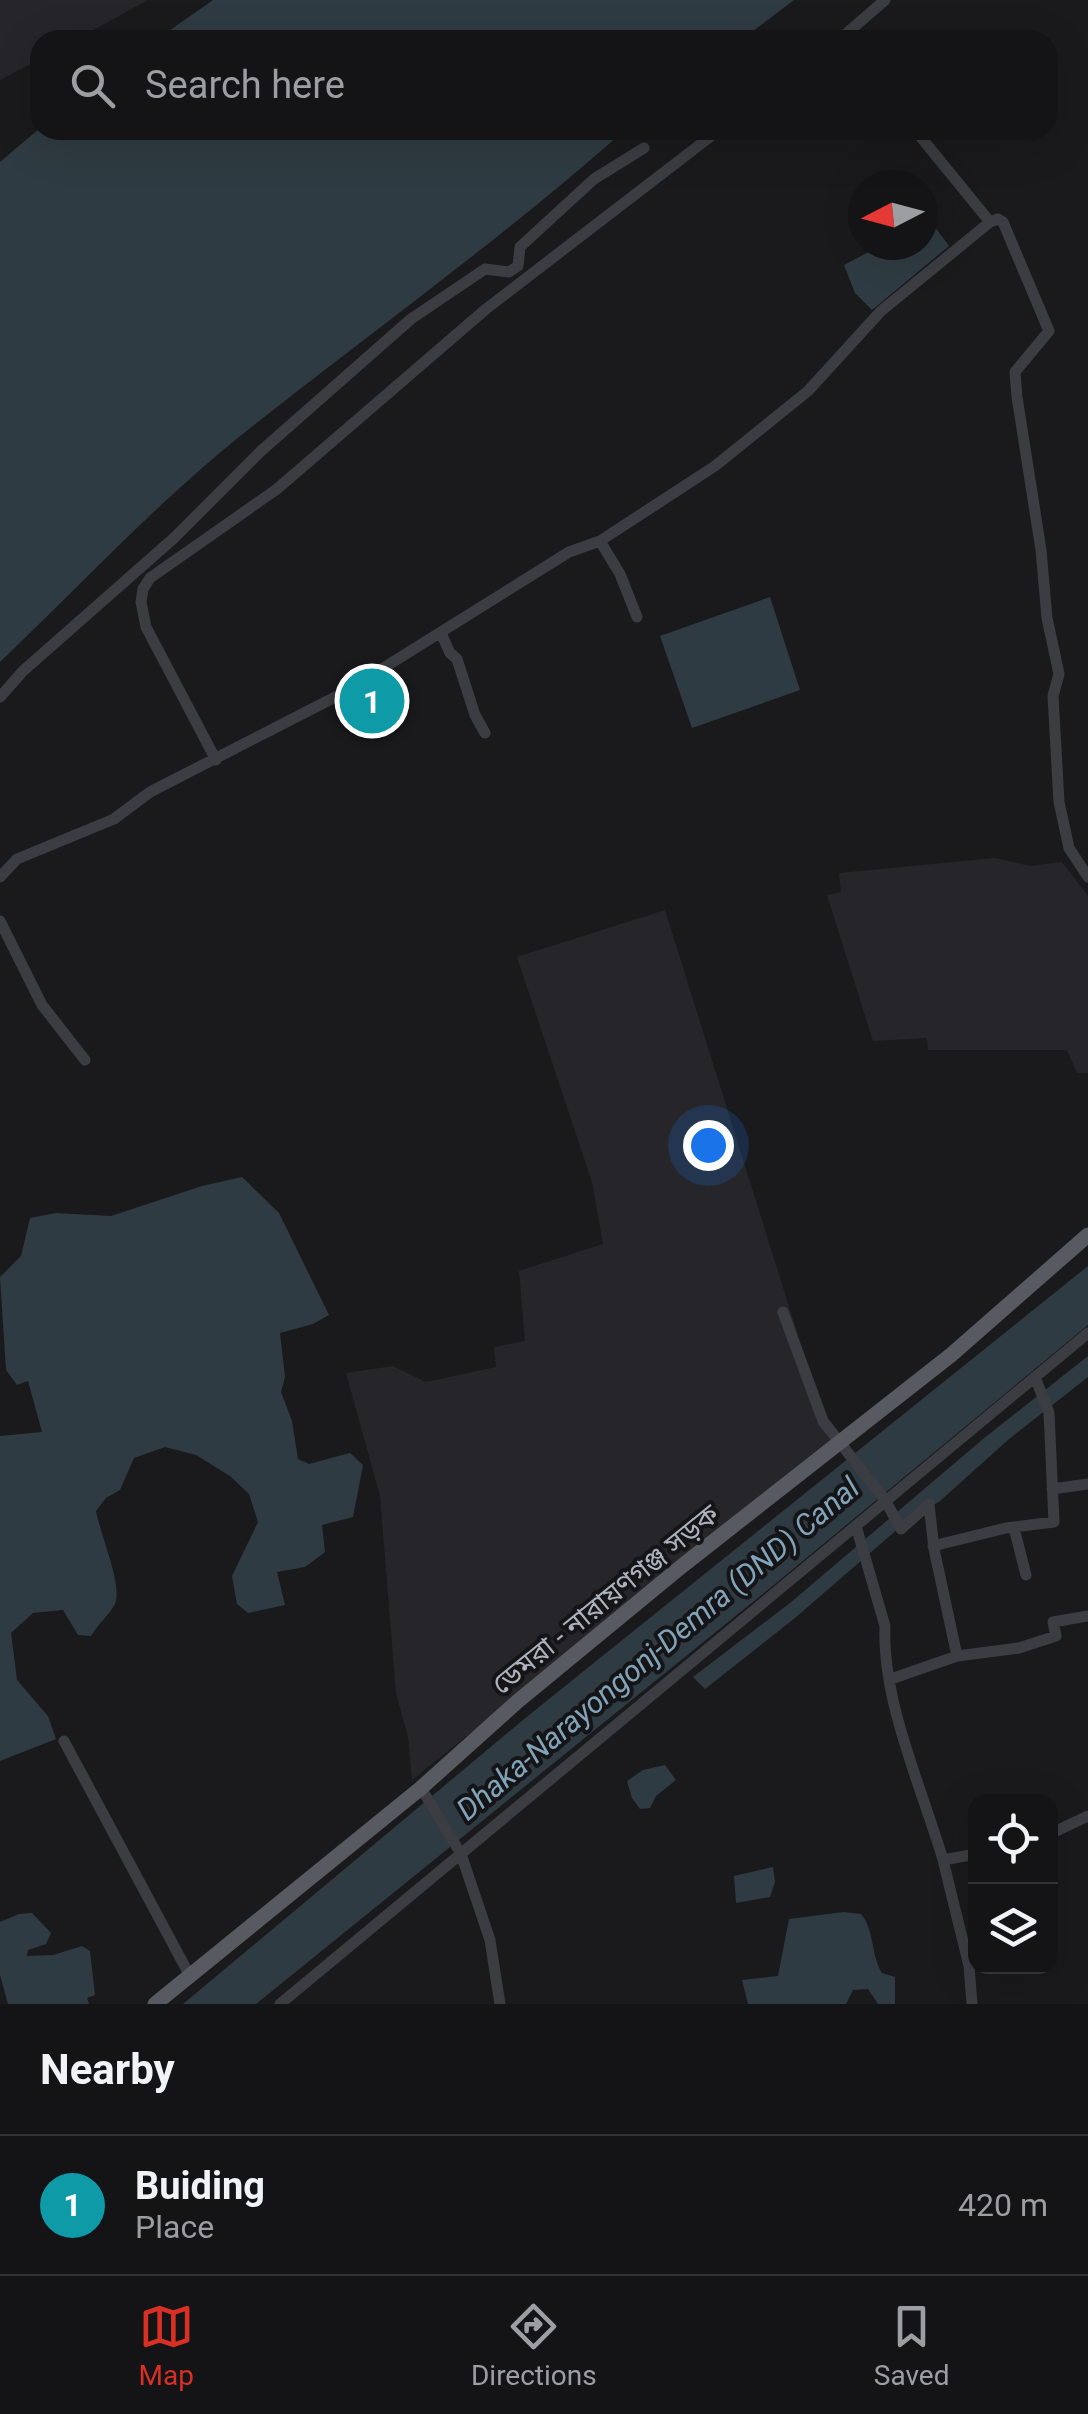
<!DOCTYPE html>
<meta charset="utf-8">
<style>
body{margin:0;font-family:Roboto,"Noto Sans Bengali",sans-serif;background:#212123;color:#f1f3f6}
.controls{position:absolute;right:30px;bottom:30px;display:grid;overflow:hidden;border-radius:20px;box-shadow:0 10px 40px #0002}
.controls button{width:90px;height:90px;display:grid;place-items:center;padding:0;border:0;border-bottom:2px solid #333335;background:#141416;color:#f1f3f6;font:50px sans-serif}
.compass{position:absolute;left:848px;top:170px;width:90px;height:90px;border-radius:50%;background:#141416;box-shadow:0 10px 40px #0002;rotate:264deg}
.you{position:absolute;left:708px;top:1145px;width:35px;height:35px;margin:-25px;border:8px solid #fff;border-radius:50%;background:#1a73e8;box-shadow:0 0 0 15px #1a73e833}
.badge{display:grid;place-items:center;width:65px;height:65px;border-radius:50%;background:#d93025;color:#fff;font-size:32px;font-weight:700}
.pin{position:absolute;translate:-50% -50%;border:5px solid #fff;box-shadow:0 2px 10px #0006}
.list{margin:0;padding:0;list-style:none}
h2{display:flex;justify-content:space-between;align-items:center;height:130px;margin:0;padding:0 40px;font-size:42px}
h2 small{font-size:32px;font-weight:400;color:#9d9ea1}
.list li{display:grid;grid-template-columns:65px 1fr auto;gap:30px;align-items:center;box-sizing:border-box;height:140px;padding:0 40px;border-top:2px solid #333335}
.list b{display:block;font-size:38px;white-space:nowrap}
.list p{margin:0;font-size:32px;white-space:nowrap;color:#9d9ea1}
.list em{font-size:32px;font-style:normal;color:#9d9ea1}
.icon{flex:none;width:55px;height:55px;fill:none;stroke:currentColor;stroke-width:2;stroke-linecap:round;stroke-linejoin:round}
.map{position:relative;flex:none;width:1088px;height:2004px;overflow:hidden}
.search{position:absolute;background:#141416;box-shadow:0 10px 40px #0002;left:30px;right:30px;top:30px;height:110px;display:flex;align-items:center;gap:25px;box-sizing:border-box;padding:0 35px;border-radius:30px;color:#9d9ea1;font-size:38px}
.sheet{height:270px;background:#141416}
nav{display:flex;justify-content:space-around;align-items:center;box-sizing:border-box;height:140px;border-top:2px solid #333335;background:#141416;font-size:28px;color:#9d9ea1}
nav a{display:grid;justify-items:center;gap:5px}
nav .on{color:#d93025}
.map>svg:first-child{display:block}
.built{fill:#26262a}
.water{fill:#2f3b42}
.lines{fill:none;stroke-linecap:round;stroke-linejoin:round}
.minor{stroke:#3b3d42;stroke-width:11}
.major{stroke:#575a61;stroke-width:15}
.labels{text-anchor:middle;stroke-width:8;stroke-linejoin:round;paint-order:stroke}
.street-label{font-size:28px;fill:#acb3bd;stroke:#151518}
.water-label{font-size:30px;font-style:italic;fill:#82a4b9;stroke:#151518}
</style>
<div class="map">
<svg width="1088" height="2004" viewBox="0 0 1088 2004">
<rect width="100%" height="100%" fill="#1a1a1d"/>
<!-- built -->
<path class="built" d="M 0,0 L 148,0 L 75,40 L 40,40 L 40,59 L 0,80 Z
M 995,858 L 1030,866 L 1062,862 L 1088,896 L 1088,1073 L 1077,1073 L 1067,1050 L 928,1050 L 927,1038 L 873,1041 L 827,895 L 841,892 L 839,873 Z
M 665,910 L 832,1444 L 412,1780 L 408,1737 L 396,1693 L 380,1496 L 346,1373 L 393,1366 L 426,1382 L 496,1367 L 494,1347 L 525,1341 L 519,1271 L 603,1244 L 592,1182 L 517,957 Z"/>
<!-- water -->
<path class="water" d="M 213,0 L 794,0 L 741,40 L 156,40 Z
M 40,128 L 40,130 L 625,130 C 503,238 371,332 244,433 C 156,503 81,585 0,662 L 0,162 Z
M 926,215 L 949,246 L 872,310 L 855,293 L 844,265 L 882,245 L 923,245 Z
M 770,597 L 800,690 L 692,728 L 660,636 Z
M 242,1177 L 279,1213 L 329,1315 L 313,1324 L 280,1333 L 285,1377 L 281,1392 L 292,1421 L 298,1459 L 309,1464 L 350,1453 L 363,1465 L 353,1517 L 322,1525 L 325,1552 L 305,1567 L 277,1572 L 285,1605 L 248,1613 L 237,1604 L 232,1576 L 258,1522 L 249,1494 L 230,1476 L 196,1455 L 165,1447 L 134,1458 L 120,1490 L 106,1498 L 96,1511 C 100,1534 123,1586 115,1604 C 109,1615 98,1624 91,1636 L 78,1635 L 63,1610 L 33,1613 L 11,1633 L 17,1680 L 48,1716 L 56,1739 L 0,1761 L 0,1436 L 42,1432 L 28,1381 L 17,1385 L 6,1370 L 0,1277 L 21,1256 L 30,1218 L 56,1213 L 111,1216 L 202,1186 Z
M 1088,1266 L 1088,1325 L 775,1584 L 256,2004 L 183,2004 L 529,1715 Z
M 1088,1356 L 1088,1377 L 1009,1439 L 940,1501 L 907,1521 L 795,1618 L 705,1689 L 693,1677 L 790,1603 L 983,1439 Z
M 665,1765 L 676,1780 L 656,1796 L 650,1808 L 640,1809 L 632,1798 L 627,1781 L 643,1770 Z
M 773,1867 L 775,1882 L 770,1897 L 736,1903 L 734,1876 Z
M 844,1912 L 861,1914 C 875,1931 870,1953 882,1973 L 895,1977 L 895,2004 L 878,2004 L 868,1989 L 853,1990 L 846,2004 L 748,2004 L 742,1980 L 778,1976 L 789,1919 Z
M 32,1913 L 51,1933 L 46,1944 L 28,1950 L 27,1956 L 53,1955 L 82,1946 L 90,1951 L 95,1995 L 87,1998 L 89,2004 L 8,2004 L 0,1975 L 0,1922 L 19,1914 Z"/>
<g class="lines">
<!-- minor -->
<path class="minor" d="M 839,40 L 885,0
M 990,222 L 998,219 L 1003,222 L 1049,331 L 1015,372 L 1017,397 L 1041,550 L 1047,618 L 1059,674 L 1053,696 L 1059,802 L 1069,848 L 1088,877
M 600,541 L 620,574 L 637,617
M 441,633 L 450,653 L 457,659 L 475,715 L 485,733
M 0,697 L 23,671 L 174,538 L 261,451 L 411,319 L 485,269 L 509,272 L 518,266 L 520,247 L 594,179 L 644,148
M 216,760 L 146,627 L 141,602 L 143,589 L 150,578 L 277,489 L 486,309 L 719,130
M 0,877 L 17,859 L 114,819 L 150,792 L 345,692 L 569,552 L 600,541 L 715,466 L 808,391 L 881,311 L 990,222 L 915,130
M 0,921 L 42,1005 L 85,1060
M 783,1312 L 823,1421 L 885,1500 L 901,1529 L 929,1504 L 934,1549 L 957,1656
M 1052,1489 L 1088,1484
M 856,1526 L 885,1626 C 882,1702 922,1788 943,1860 L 976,1854
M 1014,1528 L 1026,1575
M 933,1546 L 1006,1528 L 1054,1522 L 1049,1413 L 1035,1377
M 891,1679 L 957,1656 L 1019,1648 L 1056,1636 L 1053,1622 L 1088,1616
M 64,1741 L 190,1976
M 421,1788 L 461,1854 L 490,1940 L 500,2004
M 1050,1834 L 1088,1816
M 943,1860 L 969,1966 L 972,2004
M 280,2004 L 1088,1333"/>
<!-- major -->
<path class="major" d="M 155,2004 L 421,1788 L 518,1701 L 682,1566 L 951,1355 L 1088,1235"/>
</g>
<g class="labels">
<!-- street labels -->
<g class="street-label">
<text transform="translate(605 1599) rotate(-39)" y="10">ডেমরা - নারায়ণগঞ্জ সড়ক</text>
</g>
<!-- water labels -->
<g class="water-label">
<text transform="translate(658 1649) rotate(-40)" y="10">Dhaka-Narayongonj-Demra (DND) Canal</text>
</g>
</g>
</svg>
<div class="controls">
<button><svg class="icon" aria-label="locate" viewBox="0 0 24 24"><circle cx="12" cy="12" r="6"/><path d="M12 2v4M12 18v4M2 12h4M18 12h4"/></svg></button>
<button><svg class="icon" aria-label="layers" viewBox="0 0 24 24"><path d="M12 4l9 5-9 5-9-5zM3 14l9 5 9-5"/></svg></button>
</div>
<svg class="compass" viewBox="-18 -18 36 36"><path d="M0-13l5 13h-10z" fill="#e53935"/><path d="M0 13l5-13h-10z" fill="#9d9ea1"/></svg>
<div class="you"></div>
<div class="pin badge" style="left:372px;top:701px;background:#0f9aa8">1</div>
<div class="search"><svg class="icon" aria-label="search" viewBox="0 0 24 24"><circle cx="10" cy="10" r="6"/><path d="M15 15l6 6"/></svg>Search here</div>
</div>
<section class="sheet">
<h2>Nearby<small></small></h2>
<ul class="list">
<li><span class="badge" style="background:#0f9aa8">1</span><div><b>Buiding</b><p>Place</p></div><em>420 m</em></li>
</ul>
</section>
<nav>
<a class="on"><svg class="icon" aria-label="map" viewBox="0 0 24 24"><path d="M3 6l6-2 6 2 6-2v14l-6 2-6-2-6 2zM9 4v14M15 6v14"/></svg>Map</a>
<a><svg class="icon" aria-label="directions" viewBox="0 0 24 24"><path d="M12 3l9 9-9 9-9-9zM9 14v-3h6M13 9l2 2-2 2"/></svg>Directions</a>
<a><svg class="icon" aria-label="saved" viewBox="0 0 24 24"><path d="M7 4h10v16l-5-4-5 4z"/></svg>Saved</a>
</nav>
